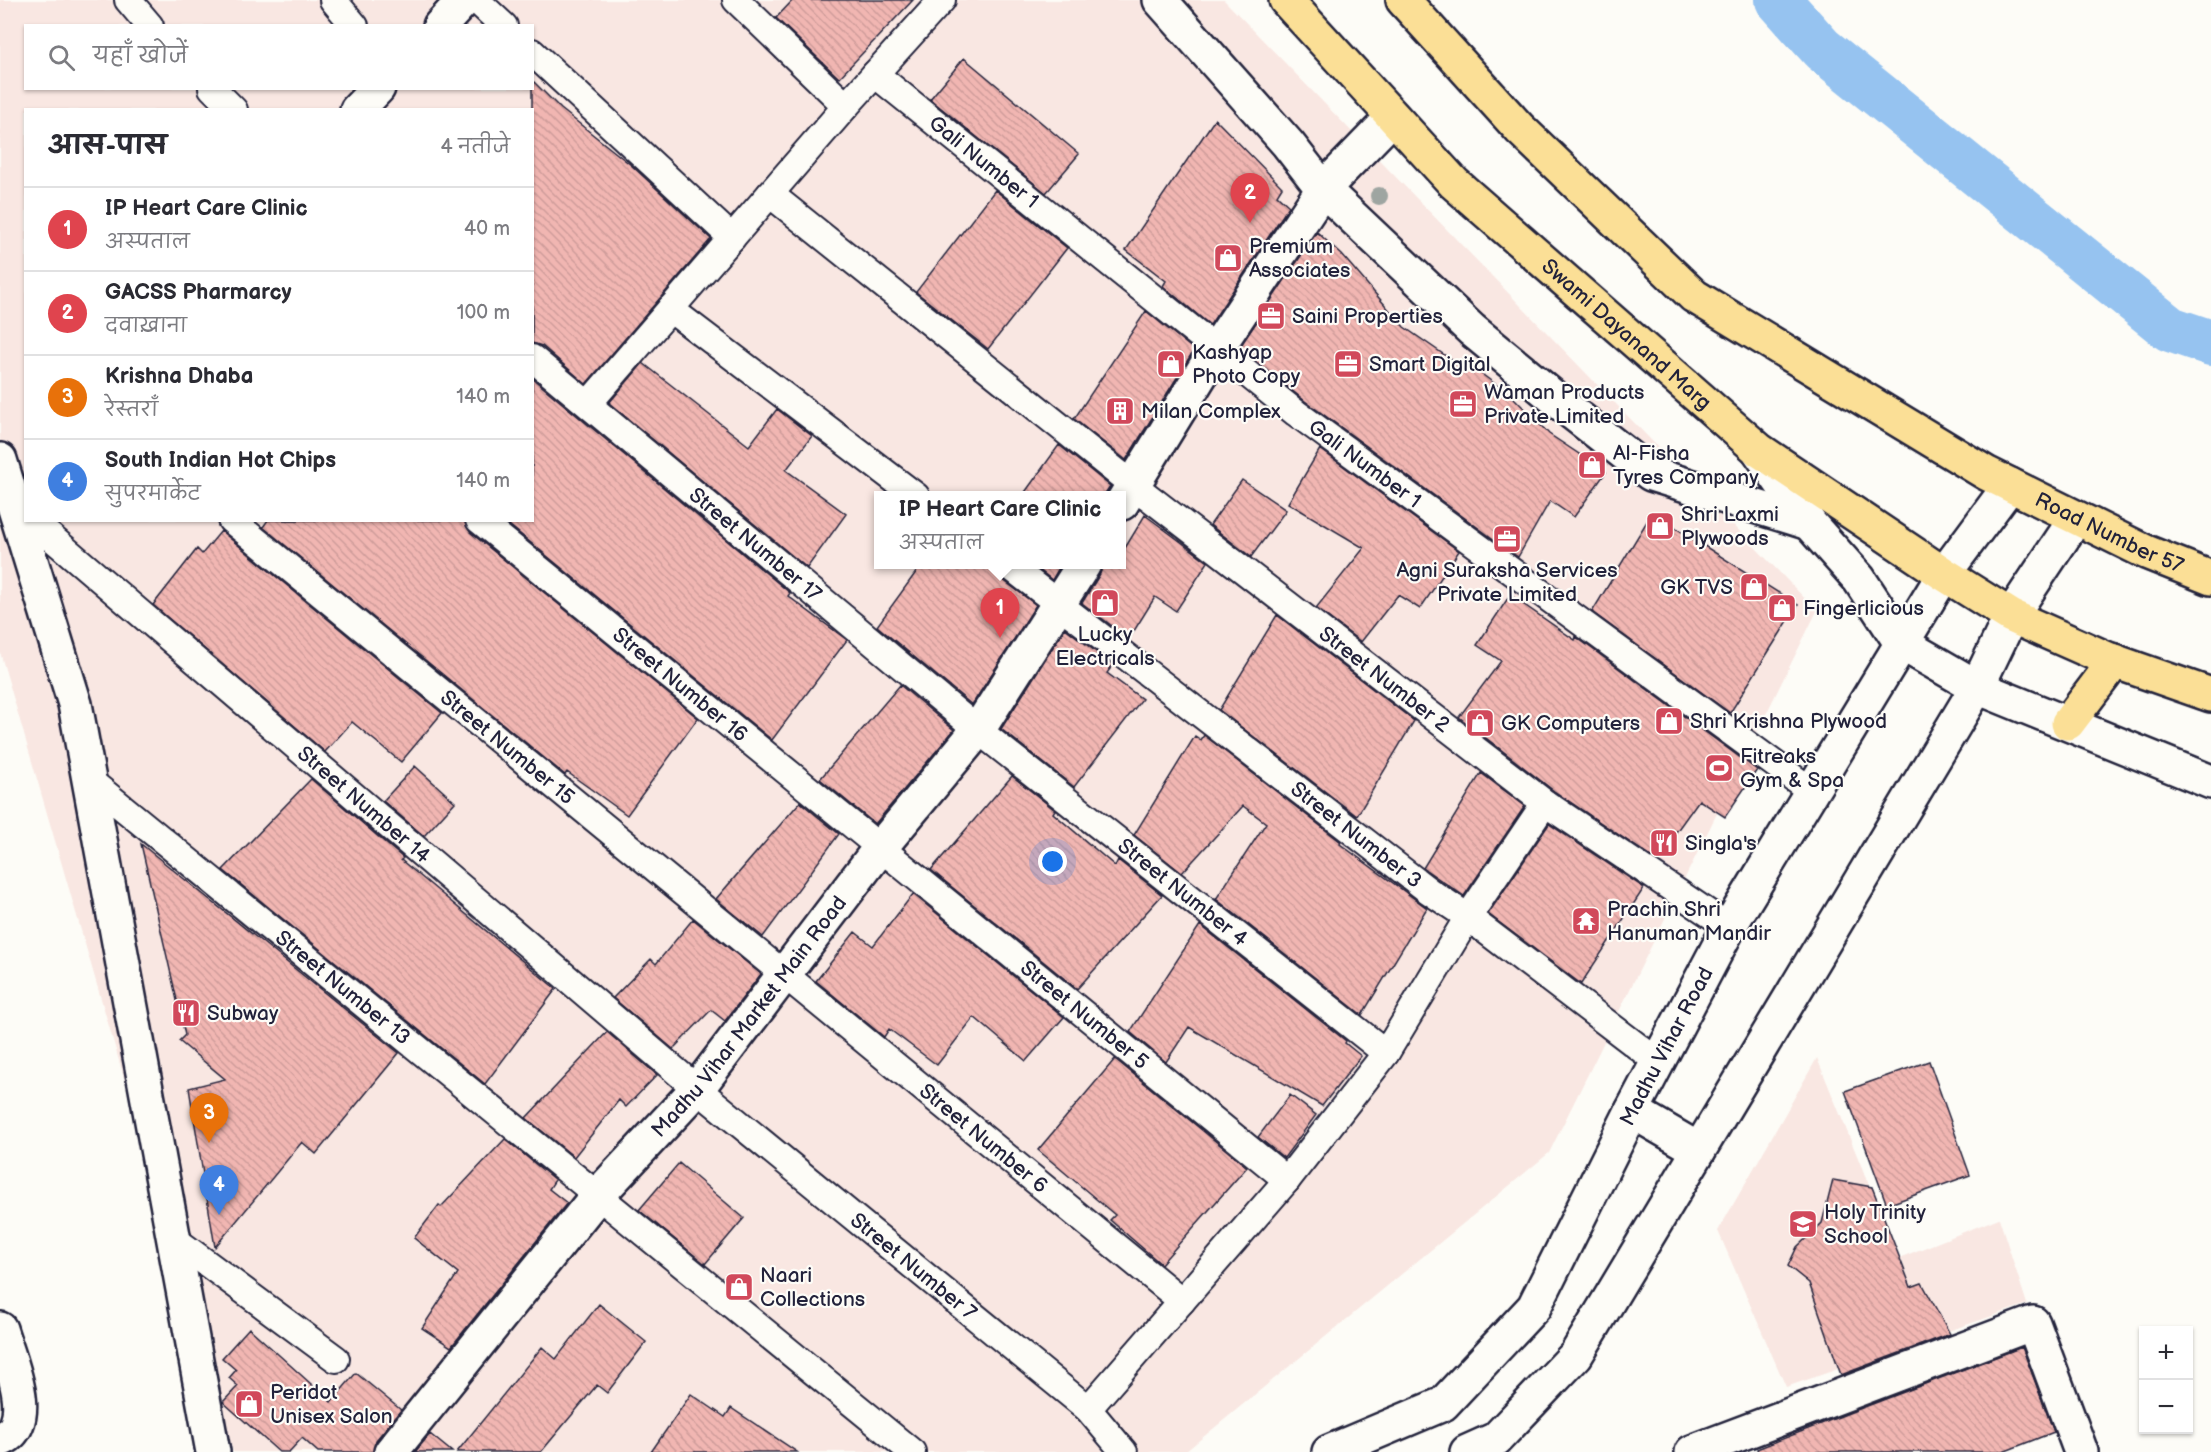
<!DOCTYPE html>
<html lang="hi">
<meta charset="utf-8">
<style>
body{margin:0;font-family:"Balsamiq Sans","Playpen Sans Deva",sans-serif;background:#f7f7f7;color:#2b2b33}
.controls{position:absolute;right:18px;bottom:18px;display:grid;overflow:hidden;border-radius:0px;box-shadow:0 2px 4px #0004}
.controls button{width:54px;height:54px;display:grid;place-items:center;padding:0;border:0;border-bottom:2px solid #e1e1e2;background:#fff;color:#2b2b33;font:30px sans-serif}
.you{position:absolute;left:1053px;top:862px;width:21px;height:21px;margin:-15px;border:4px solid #fff;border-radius:50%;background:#1a73e8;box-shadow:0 0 0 9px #1a73e833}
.badge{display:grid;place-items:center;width:39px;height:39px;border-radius:50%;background:#2563eb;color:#fff;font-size:20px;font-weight:700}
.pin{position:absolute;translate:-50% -50px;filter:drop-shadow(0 2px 3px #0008)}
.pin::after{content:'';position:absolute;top:32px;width:21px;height:18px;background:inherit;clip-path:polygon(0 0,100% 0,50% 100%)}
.popup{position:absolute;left:874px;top:491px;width:252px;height:78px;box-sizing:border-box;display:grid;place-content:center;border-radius:0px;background:#fff;filter:drop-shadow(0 2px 4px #0005);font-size:20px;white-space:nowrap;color:#7c7c81}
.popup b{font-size:22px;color:#2b2b33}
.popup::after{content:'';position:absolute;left:50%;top:100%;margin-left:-12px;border:12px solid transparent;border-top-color:#fff}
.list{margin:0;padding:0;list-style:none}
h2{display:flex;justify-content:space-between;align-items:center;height:78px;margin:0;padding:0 24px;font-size:26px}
h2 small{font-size:20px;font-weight:400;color:#7c7c81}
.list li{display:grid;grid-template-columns:39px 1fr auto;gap:18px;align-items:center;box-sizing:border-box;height:84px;padding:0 24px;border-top:2px solid #e1e1e2}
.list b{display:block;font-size:22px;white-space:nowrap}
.list p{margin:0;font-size:20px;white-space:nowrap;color:#7c7c81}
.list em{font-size:20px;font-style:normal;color:#7c7c81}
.icon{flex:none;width:33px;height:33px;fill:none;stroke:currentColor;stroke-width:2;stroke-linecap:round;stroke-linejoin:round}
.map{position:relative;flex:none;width:2211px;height:1452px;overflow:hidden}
.search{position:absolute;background:#fff;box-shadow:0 2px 4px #0004;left:24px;top:24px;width:510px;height:66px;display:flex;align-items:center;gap:15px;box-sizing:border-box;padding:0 21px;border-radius:0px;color:#7c7c81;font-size:22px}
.panel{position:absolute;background:#fff;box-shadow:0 2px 4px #0004;left:24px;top:108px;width:510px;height:414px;border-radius:0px}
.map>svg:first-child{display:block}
.built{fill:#f9e7e2;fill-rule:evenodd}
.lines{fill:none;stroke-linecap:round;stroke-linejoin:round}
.canal{stroke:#96c3f0;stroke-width:46}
.building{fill:url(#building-back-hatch);stroke:#22223b;stroke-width:1.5}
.service-casing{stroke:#22223b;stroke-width:30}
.minor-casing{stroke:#22223b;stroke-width:38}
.tertiary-casing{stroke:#22223b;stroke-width:38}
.primary-casing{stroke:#22223b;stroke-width:38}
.service{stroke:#fdfcf7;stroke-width:26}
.minor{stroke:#fdfcf7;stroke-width:33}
.tertiary{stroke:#fdfcf7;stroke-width:33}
.primary{stroke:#fbdf96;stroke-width:33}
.tree{fill:#9ea5a1}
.labels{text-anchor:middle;stroke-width:4.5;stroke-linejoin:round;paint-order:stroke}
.street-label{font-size:21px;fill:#22223b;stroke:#fdfcf7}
.poi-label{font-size:21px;fill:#22223b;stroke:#fdfcf7;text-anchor:start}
</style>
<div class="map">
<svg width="2211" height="1452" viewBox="0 0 2211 1452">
<defs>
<pattern id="building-back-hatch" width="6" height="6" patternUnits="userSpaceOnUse" patternTransform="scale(1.5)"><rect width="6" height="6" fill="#f1b6b2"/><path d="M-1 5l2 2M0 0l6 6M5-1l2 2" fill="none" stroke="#ce9c9a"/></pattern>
</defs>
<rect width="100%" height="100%" fill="#fdfcf7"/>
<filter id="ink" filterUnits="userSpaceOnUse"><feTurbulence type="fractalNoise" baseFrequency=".0167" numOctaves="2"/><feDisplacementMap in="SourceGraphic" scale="12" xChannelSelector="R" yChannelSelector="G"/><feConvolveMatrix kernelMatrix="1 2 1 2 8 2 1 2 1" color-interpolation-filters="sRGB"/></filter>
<g filter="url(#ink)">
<!-- built -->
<path class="built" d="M 0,0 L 1224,0 L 1817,611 L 1549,1153 L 1185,1452 L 233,1452 L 0,652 ZM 26,26 L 532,26 L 532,88 L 26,88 ZM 26,110 L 532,110 L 532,520 L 26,520 ZM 878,496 L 1122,496 L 1122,564 L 878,564 Z
M 1817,1058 L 1899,1258 L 1999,1218 L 2027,1304 L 1786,1387 L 1718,1231 Z"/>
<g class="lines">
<!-- canal -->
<path class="canal" d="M 1778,0 L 1822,49 L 2170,329 L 2211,343"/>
</g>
<!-- building -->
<path class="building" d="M 793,0 L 913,0 L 839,78 L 776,18 Z
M 964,58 L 1079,154 L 1046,193 L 930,99 Z
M 532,80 L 561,109 L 631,165 L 711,239 L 586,384 L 542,346 L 532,343 Z
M 1215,119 L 1282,187 L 1277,195 L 1289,206 L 1210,325 L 1163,286 L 1166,281 L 1126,250 Z
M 995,190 L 1067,248 L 988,349 L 916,292 Z
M 1317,232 L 1342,255 L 1404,327 L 1459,365 L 1463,360 L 1515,399 L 1549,434 L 1606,472 L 1574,517 L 1550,501 L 1518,557 L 1305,401 L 1239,348 Z
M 1146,311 L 1194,350 L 1126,460 L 1074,419 Z
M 643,363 L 749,446 L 777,409 L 812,436 L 786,470 L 846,514 L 807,568 L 609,403 Z
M 532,378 L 790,593 L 788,596 L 847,640 L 772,740 L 503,520 L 532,520 Z
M 1059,445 L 1110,486 L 1104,495 L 1023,495 Z
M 1320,449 L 1459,551 L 1420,609 L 1398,595 L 1361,642 L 1316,608 L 1364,548 L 1288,503 Z
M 1242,480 L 1286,510 L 1251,557 L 1210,525 Z
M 1652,513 L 1798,605 L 1730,713 L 1592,612 Z
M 1145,515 L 1208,562 L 1176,611 L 1155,597 L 1129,639 L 1082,603 L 1100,574 L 1103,564 L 1122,564 L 1122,553 Z
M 268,520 L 464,520 L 470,532 L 698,718 L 627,815 L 567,772 L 565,775 L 263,527 Z
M 221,531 L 442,713 L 401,762 L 352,722 L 325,752 L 153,605 L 197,549 L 202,554 Z
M 922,564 L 992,564 L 998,576 L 1036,605 L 972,705 L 877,626 Z
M 1032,564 L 1061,564 L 1052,580 Z
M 1510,595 L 1575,640 L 1576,637 L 1757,770 L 1725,817 L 1699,800 L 1656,860 L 1554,791 L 1459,717 L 1501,661 L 1477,645 Z
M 1277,615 L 1414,721 L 1357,816 L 1219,710 Z
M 1065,628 L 1113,665 L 1107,673 L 1142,699 L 1074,787 L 1001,729 Z
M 900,685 L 954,730 L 875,824 L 820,779 Z
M 1204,735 L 1341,842 L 1340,844 L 1427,908 L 1362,1015 L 1216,899 L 1266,823 L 1243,806 L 1182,873 L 1134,835 L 1195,736 L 1201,740 Z
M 415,766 L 455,802 L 424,836 L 383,801 Z
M 1481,773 L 1525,806 L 1464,896 L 1423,868 Z
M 1012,776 L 1055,810 L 1053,813 L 1115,866 L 1118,860 L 1162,895 L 1077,989 L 931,870 Z
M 311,779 L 403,858 L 401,860 L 556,989 L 485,1084 L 223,870 Z
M 800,802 L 839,834 L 763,937 L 716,899 Z
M 1549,824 L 1644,888 L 1581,984 L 1488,914 Z
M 141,844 L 399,1053 L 316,1154 L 302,1142 L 215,1247 L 189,1088 L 225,1079 L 179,1041 L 185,1035 Z
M 913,894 L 1064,1017 L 1026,1061 L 974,1017 L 937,1065 L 889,1029 L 884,1037 L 816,981 L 855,932 L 873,946 Z
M 693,919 L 761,974 L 725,1021 L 711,1010 L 673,1049 L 613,998 L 651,959 L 656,964 Z
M 1200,925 L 1346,1041 L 1345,1043 L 1361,1056 L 1322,1106 L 1189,1027 L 1166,1062 L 1130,1032 Z
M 607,1032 L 657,1075 L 626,1107 L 619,1100 L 574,1157 L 526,1118 Z
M 1115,1059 L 1247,1167 L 1161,1264 L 1110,1220 L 1115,1215 L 1038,1150 Z
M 1929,1061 L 1970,1175 L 1887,1205 L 1845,1091 Z
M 1290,1095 L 1316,1115 L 1284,1158 L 1258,1137 Z
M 505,1139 L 555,1180 L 549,1189 L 567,1203 L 451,1347 L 422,1328 L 458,1273 L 414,1238 L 439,1205 L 441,1207 Z
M 679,1163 L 744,1218 L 705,1264 L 639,1210 Z
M 1833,1180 L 1872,1187 L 1911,1287 L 1922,1283 L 1950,1334 L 1841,1375 L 1809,1283 L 1788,1266 L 1797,1247 L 1822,1223 Z
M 599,1304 L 646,1342 L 607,1393 L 597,1385 L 541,1452 L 457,1452 L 542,1347 L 556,1359 Z
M 249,1328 L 331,1402 L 356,1373 L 401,1410 L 376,1440 L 373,1452 L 318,1452 L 302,1438 L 289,1452 L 279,1452 L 223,1402 L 238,1386 L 229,1378 L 236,1370 L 222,1358 Z
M 2022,1347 L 2054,1432 L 2003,1452 L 1758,1452 L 1757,1449 L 1854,1411 Z
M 691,1394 L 725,1417 L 731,1408 L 797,1452 L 651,1452 Z
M 430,1434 L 452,1452 L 415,1452 Z"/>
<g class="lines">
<!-- service casing -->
<g class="service-casing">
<g id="service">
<path d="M 128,0 L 150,26"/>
<path d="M 333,0 L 355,26"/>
<path d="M 476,0 L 504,26"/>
<path d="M 736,0 L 846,106"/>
<path d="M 532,52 L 732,238"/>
<path id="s1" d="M 875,74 L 1296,413 L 1810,790"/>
<path d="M 212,88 L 234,110"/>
<path id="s2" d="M 770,194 L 1133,485 L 1545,803 L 1729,927"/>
<path d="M 670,309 L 916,496"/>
<path id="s3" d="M 532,358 L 978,730 L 1386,1053"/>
<path d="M 589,403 L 846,106 L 942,0"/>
<path id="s4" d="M 31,520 L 697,1089 L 1088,1409 L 1124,1452"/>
<path id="s5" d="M 231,520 L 1182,1301"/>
<path id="s6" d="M 479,520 L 1287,1180"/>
<path id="s7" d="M 1007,564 L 1429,891 L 1468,917 L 1658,1062"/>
<path id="s8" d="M 89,780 L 912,1452"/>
<path d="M 174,1239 L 336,1359"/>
<path d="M 1088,1409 L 1287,1180 L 1386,1053 L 1468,917 L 1545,803"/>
</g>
</g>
<!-- minor casing -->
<g class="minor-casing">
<g id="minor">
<path d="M 1160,0 L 1288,144 L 1323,189 L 1472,330 L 1574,414 L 1651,474 L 1809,523"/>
<path d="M 440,26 L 464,0"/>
<path d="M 357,110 L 378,88"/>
<path d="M 0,460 L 75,704 L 213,1452"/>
<path d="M 1122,503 L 1217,348 L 1323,189 L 1393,117"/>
<path d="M 0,1329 C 8,1357 40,1425 0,1440"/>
<path id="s9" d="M 391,1452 L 597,1196 L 697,1089 L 880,848 L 978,730 L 1084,564"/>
<path d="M 1692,1452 L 2033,1323 L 2081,1452"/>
</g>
</g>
<!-- tertiary casing -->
<g class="tertiary-casing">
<g id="tertiary">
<path d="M 1759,451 L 1809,523 L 1859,579 L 1901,643 L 1977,687 L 2211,782"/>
<path d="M 1632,1111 L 1699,1150"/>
<path id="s10" d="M 1329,1452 L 1443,1404 L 1534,1307 L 1632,1111 L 1729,927 L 1944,574 L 2010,485"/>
<path d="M 1467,1452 L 1496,1439 L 1576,1355 L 1977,687 L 2011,616 L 2076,518"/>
</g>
</g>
<!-- primary casing -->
<g class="primary-casing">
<g id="primary">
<path id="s11" d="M 1286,0 L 1454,183 L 1759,450 L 1944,574 L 2011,616 L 2108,659 L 2211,695"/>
<path id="s12" d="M 1403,0 L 1520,129 L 1694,296 L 1986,473 L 2146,552 L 2211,578"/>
<path d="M 2068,723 L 2115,661"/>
</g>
</g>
<!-- service -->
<use href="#service" class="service"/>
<!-- minor -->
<use href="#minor" class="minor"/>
<!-- tertiary -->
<use href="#tertiary" class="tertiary"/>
<!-- primary -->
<use href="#primary" class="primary"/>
</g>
<!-- trees -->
<circle class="tree" cx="1379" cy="196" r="9"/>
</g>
<!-- icons -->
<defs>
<g id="shop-square" transform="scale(1.5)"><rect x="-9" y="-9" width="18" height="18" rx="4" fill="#d1495b" stroke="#fdfcf7"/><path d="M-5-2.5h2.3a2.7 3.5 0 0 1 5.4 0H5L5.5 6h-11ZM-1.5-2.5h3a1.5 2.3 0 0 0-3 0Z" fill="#fff"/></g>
<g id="office-square" transform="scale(1.5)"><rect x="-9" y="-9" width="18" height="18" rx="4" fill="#d1495b" stroke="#fdfcf7"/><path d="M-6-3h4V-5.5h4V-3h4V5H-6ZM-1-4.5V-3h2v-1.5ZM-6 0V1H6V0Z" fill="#fff"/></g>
<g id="building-square" transform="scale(1.5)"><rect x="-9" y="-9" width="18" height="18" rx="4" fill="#d1495b" stroke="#fdfcf7"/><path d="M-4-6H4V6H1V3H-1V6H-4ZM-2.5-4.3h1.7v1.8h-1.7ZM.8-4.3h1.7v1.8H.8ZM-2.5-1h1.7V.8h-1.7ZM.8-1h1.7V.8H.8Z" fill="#fff"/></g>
<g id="stadium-square" transform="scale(1.5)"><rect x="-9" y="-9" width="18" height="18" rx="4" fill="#d1495b" stroke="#fdfcf7"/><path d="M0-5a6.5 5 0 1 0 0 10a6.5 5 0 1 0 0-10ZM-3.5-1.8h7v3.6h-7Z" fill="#fff"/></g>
<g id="restaurant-square" transform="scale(1.5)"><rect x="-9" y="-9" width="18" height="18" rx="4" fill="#d1495b" stroke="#fdfcf7"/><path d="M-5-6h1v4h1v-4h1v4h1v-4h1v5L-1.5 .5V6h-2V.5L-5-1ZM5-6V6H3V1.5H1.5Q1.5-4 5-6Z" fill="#fff"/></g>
<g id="temple-square" transform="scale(1.5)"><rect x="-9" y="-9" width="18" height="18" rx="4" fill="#d1495b" stroke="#fdfcf7"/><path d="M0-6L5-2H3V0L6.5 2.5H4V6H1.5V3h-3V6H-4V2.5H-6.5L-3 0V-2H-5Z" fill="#fff"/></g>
<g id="school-square" transform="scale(1.5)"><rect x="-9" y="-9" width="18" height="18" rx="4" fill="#d1495b" stroke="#fdfcf7"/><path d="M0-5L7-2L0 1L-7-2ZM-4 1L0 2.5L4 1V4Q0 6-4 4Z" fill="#fff"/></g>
</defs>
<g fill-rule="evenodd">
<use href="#shop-square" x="1228" y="258"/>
<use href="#office-square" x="1271" y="316"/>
<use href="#shop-square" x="1171" y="364"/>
<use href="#office-square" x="1348" y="364"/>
<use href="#office-square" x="1463" y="404"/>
<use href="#building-square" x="1120" y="411"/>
<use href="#shop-square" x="1592" y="465"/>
<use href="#shop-square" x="1660" y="526"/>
<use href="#office-square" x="1507" y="539"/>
<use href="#shop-square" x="1754" y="587"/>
<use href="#shop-square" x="1105" y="603"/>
<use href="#shop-square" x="1782" y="608"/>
<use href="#shop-square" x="1669" y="721"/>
<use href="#shop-square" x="1480" y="723"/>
<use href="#stadium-square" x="1719" y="768"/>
<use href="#restaurant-square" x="1664" y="843"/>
<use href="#temple-square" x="1586" y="921"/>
<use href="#restaurant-square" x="186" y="1013"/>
<use href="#school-square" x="1803" y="1224"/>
<use href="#shop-square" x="739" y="1287"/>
<use href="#shop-square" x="249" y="1404"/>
</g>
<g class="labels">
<!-- street labels -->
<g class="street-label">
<text dy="7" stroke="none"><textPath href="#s1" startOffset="140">Gali Number 1</textPath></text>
<text dy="7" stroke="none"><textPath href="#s11" startOffset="478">Swami Dayanand Marg</textPath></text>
<text dy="7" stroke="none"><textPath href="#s1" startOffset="626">Gali Number 1</textPath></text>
<text dy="7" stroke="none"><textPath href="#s12" startOffset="894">Road Number 57</textPath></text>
<text dy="7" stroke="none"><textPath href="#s3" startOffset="291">Street Number 17</textPath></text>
<text dy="7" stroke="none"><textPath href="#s2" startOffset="783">Street Number 2</textPath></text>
<text dy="7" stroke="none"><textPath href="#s6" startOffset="260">Street Number 16</textPath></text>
<text dy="7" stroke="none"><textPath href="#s5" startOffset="358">Street Number 15</textPath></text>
<text dy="7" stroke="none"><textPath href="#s4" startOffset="438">Street Number 14</textPath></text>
<text dy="7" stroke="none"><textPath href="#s7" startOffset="442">Street Number 3</textPath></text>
<text dy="7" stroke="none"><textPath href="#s3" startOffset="842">Street Number 4</textPath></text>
<text dy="7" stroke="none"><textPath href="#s8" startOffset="328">Street Number 13</textPath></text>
<text dy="7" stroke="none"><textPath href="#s6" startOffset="782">Street Number 5</textPath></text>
<text dy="7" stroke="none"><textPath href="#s9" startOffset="564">Madhu Vihar Market Main Road</textPath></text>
<text dy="7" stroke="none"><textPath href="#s10" startOffset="549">Madhu Vihar Road</textPath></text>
<text dy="7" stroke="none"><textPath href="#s5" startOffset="974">Street Number 6</textPath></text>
<text dy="7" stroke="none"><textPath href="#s4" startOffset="1156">Street Number 7</textPath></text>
</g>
<!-- poi labels -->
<g class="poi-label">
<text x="1249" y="253">Premium<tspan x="1249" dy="24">Associates</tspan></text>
<text x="1292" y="323">Saini Properties</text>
<text x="1192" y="359">Kashyap<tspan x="1192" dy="24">Photo Copy</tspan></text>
<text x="1369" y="371">Smart Digital</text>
<text x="1484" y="399">Waman Products<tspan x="1484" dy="24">Private Limited</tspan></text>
<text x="1141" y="418">Milan Complex</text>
<text x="1613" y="460">Al-Fisha<tspan x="1613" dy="24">Tyres Company</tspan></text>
<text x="1681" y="521">Shri Laxmi<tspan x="1681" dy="24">Plywoods</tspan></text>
<text x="1507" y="577" text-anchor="middle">Agni Suraksha Services<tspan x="1507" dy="24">Private Limited</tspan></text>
<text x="1733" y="594" text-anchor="end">GK TVS</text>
<text x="1803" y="615">Fingerlicious</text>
<text x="1105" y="641" text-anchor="middle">Lucky<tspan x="1105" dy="24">Electricals</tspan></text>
<text x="1690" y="728">Shri Krishna Plywood</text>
<text x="1501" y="730">GK Computers</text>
<text x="1740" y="763">Fitreaks<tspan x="1740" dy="24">Gym &amp; Spa</tspan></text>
<text x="1685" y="850">Singla's</text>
<text x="1607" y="916">Prachin Shri<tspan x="1607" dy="24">Hanuman Mandir</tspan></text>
<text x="207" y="1020">Subway</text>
<text x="1824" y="1219">Holy Trinity<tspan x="1824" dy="24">School</tspan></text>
<text x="760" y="1282">Naari<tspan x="760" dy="24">Collections</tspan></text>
<text x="270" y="1399">Peridot<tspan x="270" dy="24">Unisex Salon</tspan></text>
</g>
</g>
</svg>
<div class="controls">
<button>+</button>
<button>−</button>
</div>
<div class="you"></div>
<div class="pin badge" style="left:1000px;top:638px;background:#e0444e">1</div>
<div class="popup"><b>IP Heart Care Clinic</b>अस्पताल</div>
<div class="pin badge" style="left:1250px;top:223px;background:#e0444e">2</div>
<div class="pin badge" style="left:209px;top:1143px;background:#e8710a">3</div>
<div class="pin badge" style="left:219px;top:1215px;background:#3f7fe0">4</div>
<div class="search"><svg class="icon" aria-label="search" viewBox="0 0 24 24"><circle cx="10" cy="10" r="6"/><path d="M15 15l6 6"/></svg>यहाँ खोजें</div>
<section class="panel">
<h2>आस-पास<small>4 नतीजे</small></h2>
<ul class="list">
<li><span class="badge" style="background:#e0444e">1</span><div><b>IP Heart Care Clinic</b><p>अस्पताल</p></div><em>40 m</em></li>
<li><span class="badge" style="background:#e0444e">2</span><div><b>GACSS Pharmarcy</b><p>दवाख़ाना</p></div><em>100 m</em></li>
<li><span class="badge" style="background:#e8710a">3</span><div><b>Krishna Dhaba</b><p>रेस्तराँ</p></div><em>140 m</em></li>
<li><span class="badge" style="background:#3f7fe0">4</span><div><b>South Indian Hot Chips</b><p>सुपरमार्केट</p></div><em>140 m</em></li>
</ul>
</section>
</div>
